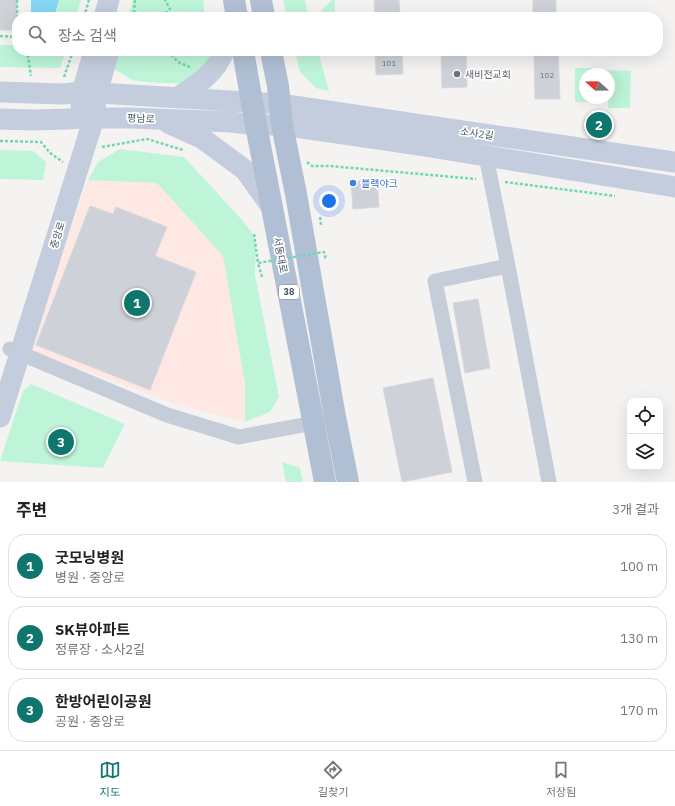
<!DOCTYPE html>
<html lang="ko">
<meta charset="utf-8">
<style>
body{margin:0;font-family:"IBM Plex Sans","Noto Sans KR",sans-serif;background:#f2f2f2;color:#222}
.controls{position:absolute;right:12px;bottom:12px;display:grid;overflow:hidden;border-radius:8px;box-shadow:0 4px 16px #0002}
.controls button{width:36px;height:36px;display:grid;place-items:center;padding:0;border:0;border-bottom:1px solid #e0e0e0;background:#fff;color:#222;font:20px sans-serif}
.compass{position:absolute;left:579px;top:68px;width:36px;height:36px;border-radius:50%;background:#fff;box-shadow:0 4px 16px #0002;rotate:290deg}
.you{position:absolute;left:329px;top:201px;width:14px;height:14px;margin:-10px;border:3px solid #fff;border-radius:50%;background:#1a73e8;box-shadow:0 0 0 6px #1a73e833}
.badge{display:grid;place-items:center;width:26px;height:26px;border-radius:50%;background:#0f766e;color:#fff;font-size:13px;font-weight:700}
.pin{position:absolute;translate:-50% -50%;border:2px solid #fff;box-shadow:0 1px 4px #0006}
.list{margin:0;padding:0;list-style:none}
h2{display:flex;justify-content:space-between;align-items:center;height:52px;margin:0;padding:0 16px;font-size:17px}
h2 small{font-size:13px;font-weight:400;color:#767676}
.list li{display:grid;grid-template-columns:26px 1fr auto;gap:12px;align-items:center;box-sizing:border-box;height:64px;margin:0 8px 8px;padding:0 8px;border:1px solid #e0e0e0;border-radius:16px}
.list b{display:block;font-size:15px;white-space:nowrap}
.list p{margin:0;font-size:13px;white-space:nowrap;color:#767676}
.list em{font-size:13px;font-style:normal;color:#767676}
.icon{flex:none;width:22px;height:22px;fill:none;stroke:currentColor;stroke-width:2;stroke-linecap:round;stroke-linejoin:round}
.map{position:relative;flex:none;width:675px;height:482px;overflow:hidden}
.search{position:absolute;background:#fff;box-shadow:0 4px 16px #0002;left:12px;right:12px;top:12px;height:44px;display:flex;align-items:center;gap:10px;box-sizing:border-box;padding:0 14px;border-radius:16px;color:#767676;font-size:15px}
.sheet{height:268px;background:#fff}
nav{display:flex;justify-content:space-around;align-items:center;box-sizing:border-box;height:56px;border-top:1px solid #e0e0e0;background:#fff;font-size:11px;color:#767676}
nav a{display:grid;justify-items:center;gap:2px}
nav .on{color:#0f766e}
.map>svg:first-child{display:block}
.medical{fill:#fee8e3}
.green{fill:#bef5d8}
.water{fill:#87d6f6}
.building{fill:#ced1d8;stroke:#d6d8de}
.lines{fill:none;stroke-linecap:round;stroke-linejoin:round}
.path{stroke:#71d8ae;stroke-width:2.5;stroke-dasharray:3 2;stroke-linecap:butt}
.street{stroke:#c5cdd8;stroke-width:15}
.secondary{stroke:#c3cddd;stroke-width:21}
.primary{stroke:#b0bfd3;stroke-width:22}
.path-bridge{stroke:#71d8ae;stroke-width:2.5;stroke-dasharray:3 2;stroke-linecap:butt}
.worship-dot{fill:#6b7280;stroke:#fff;stroke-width:1.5}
.shop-dot{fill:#3f7fe0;stroke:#fff;stroke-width:1.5}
.labels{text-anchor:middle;stroke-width:3.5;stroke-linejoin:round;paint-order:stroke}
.number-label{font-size:8px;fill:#697280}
.shield{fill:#fff;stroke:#7e8791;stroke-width:1}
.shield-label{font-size:9px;font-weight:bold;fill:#475362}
.worship-label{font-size:10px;fill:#5b616d;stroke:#fff;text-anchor:start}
.street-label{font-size:10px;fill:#475362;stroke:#fff}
.shop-label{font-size:10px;fill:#366cbe;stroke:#fff;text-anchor:start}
</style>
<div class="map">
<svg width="675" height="482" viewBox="0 0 675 482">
<rect width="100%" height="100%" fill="#f5f2f2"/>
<!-- medical -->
<path class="medical" d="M 88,180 L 157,183 L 223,256 L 245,384 L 245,422 L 173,403 L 27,350 Z"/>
<!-- green -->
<path class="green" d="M 59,0 L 81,0 L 76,17 L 54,17 Z
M 133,0 L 203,0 L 205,17 L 128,17 Z
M 283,0 L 305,0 L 309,17 L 287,17 Z
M 332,0 L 335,0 L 335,17 L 321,17 L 321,10 Z
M 0,45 L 17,45 L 17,51 L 66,51 L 60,68 L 0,67 Z
M 119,51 L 209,51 C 211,67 193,79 180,83 C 176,84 140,82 136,81 C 130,80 120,72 114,69 Z
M 295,51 L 318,51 L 329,91 L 316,88 L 300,72 Z
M 575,68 L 593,68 L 593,74 L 585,74 L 585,98 L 593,98 L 593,102 L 575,102 Z
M 600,70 L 631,71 L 630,108 L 608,108 L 609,74 L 600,74 Z
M 120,149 L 184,157 L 243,221 L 252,233 L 256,244 L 255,275 L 279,397 L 270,412 L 245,422 L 245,384 L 223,256 L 157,183 L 88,180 L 98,162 Z
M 0,150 L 33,151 L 46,162 L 43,180 L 0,179 Z
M 31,384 L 125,424 L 103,468 L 0,461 L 23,391 Z
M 282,462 L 300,468 L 303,482 L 286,482 Z"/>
<!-- water -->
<path class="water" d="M 31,0 L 59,0 L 54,17 L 31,17 Z"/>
<!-- building -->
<path class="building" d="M 0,0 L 17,0 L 17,30 L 0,30 Z
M 374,0 L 399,0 L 400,17 L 375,17 Z
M 533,0 L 556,0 L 556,17 L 533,17 Z
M 375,51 L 402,51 L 403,74 L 376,75 Z
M 441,51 L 466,51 L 467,87 L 442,88 Z
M 534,51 L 558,51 L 560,99 L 535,99 Z
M 377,179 L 379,207 L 353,209 L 351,182 Z
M 90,206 L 113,214 L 116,207 L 167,227 L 155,256 L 196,272 L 150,390 L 36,345 Z
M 478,299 L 490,368 L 465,373 L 453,303 Z
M 433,378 L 452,472 L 402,482 L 383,388 Z"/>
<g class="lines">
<!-- path -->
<path class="path" d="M 17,0 L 17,17
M 84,17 L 89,0
M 131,17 L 134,13 L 135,0
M 162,17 L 170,9 L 165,0
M 0,36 L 17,37
M 18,51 L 28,56 L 31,76
M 168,51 L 178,62 L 192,68
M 64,77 L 73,51
M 0,141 L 41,142 L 50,153 L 63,162
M 102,147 L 147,139 L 183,150
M 307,162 L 312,166 L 330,166 L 476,179
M 505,182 L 615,196
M 320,217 L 321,225
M 254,234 L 258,263"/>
<!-- street -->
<path class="street" d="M 486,156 L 508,266 L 549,482
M 10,349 L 167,415 L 239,437 L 314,423
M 475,482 L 435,281 L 508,266"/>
<!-- secondary -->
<path class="secondary" d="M 104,17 L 109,0
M 0,92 L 63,94 L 82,92 L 280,104 L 675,162
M 178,97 C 198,84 215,74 224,51
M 81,105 L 82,92 L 94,51
M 0,119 L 33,120 L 67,119 L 79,118 L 131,118 L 231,122 L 256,125 L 282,125 L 426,146 L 675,187
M 168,123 L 203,139 L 245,170 L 272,208
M 0,417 L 94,118 L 97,93 L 109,51"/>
<!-- primary -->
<path class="primary" d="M 234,0 L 237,17
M 261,0 L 264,17
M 243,51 L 256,125 L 325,482
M 271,51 L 278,86 L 282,125 L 296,194 L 335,417 L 348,482"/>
<!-- path-bridge -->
<path class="path-bridge" d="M 262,277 L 258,263 L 324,252 L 326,260"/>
</g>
<!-- markers -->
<circle class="worship-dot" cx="457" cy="74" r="4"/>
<circle class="shop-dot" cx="353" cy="183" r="4"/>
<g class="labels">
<!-- number labels -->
<g class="number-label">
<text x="389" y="66">101</text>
<text x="547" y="78">102</text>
</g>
<!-- shield labels -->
<rect class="shield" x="279" y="285" width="20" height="14" rx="3"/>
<g class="shield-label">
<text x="289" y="295">38</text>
</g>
<!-- worship labels -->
<g class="worship-label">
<text x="465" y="78">새비전교회</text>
</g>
<!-- street labels -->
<g class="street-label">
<text transform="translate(141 118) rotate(2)" y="4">평남로</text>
<text transform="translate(477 133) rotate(8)" y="4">소사2길</text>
<text transform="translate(57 235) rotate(-73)" y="4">중앙로</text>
<text transform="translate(281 255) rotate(79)" y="4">서동대로</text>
</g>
<!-- shop labels -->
<g class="shop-label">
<text x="361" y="187">블랙야크</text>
</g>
</g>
</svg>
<div class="controls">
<button><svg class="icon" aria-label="locate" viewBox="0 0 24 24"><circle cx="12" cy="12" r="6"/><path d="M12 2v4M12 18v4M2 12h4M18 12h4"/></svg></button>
<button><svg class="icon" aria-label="layers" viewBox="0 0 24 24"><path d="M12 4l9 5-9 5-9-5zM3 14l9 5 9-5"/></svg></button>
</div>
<svg class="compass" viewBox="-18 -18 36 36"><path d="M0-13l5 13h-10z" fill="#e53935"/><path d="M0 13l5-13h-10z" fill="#767676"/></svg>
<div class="you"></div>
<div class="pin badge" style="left:137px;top:303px">1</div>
<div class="pin badge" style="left:599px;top:125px">2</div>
<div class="pin badge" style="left:61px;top:442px">3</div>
<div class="search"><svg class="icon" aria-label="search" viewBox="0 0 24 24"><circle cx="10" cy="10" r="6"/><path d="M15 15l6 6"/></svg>장소 검색</div>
</div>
<section class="sheet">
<h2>주변<small>3개 결과</small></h2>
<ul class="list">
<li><span class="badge">1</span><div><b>굿모닝병원</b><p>병원 · 중앙로</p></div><em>100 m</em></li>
<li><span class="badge">2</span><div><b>SK뷰아파트</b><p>정류장 · 소사2길</p></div><em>130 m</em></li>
<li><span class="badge">3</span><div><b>한방어린이공원</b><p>공원 · 중앙로</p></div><em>170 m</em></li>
</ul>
</section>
<nav>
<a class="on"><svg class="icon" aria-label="map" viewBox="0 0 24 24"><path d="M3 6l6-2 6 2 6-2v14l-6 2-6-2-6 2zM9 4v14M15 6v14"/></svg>지도</a>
<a><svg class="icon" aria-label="directions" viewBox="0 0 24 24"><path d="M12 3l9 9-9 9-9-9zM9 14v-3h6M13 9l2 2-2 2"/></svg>길찾기</a>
<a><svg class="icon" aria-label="saved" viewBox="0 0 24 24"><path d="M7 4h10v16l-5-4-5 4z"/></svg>저장됨</a>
</nav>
